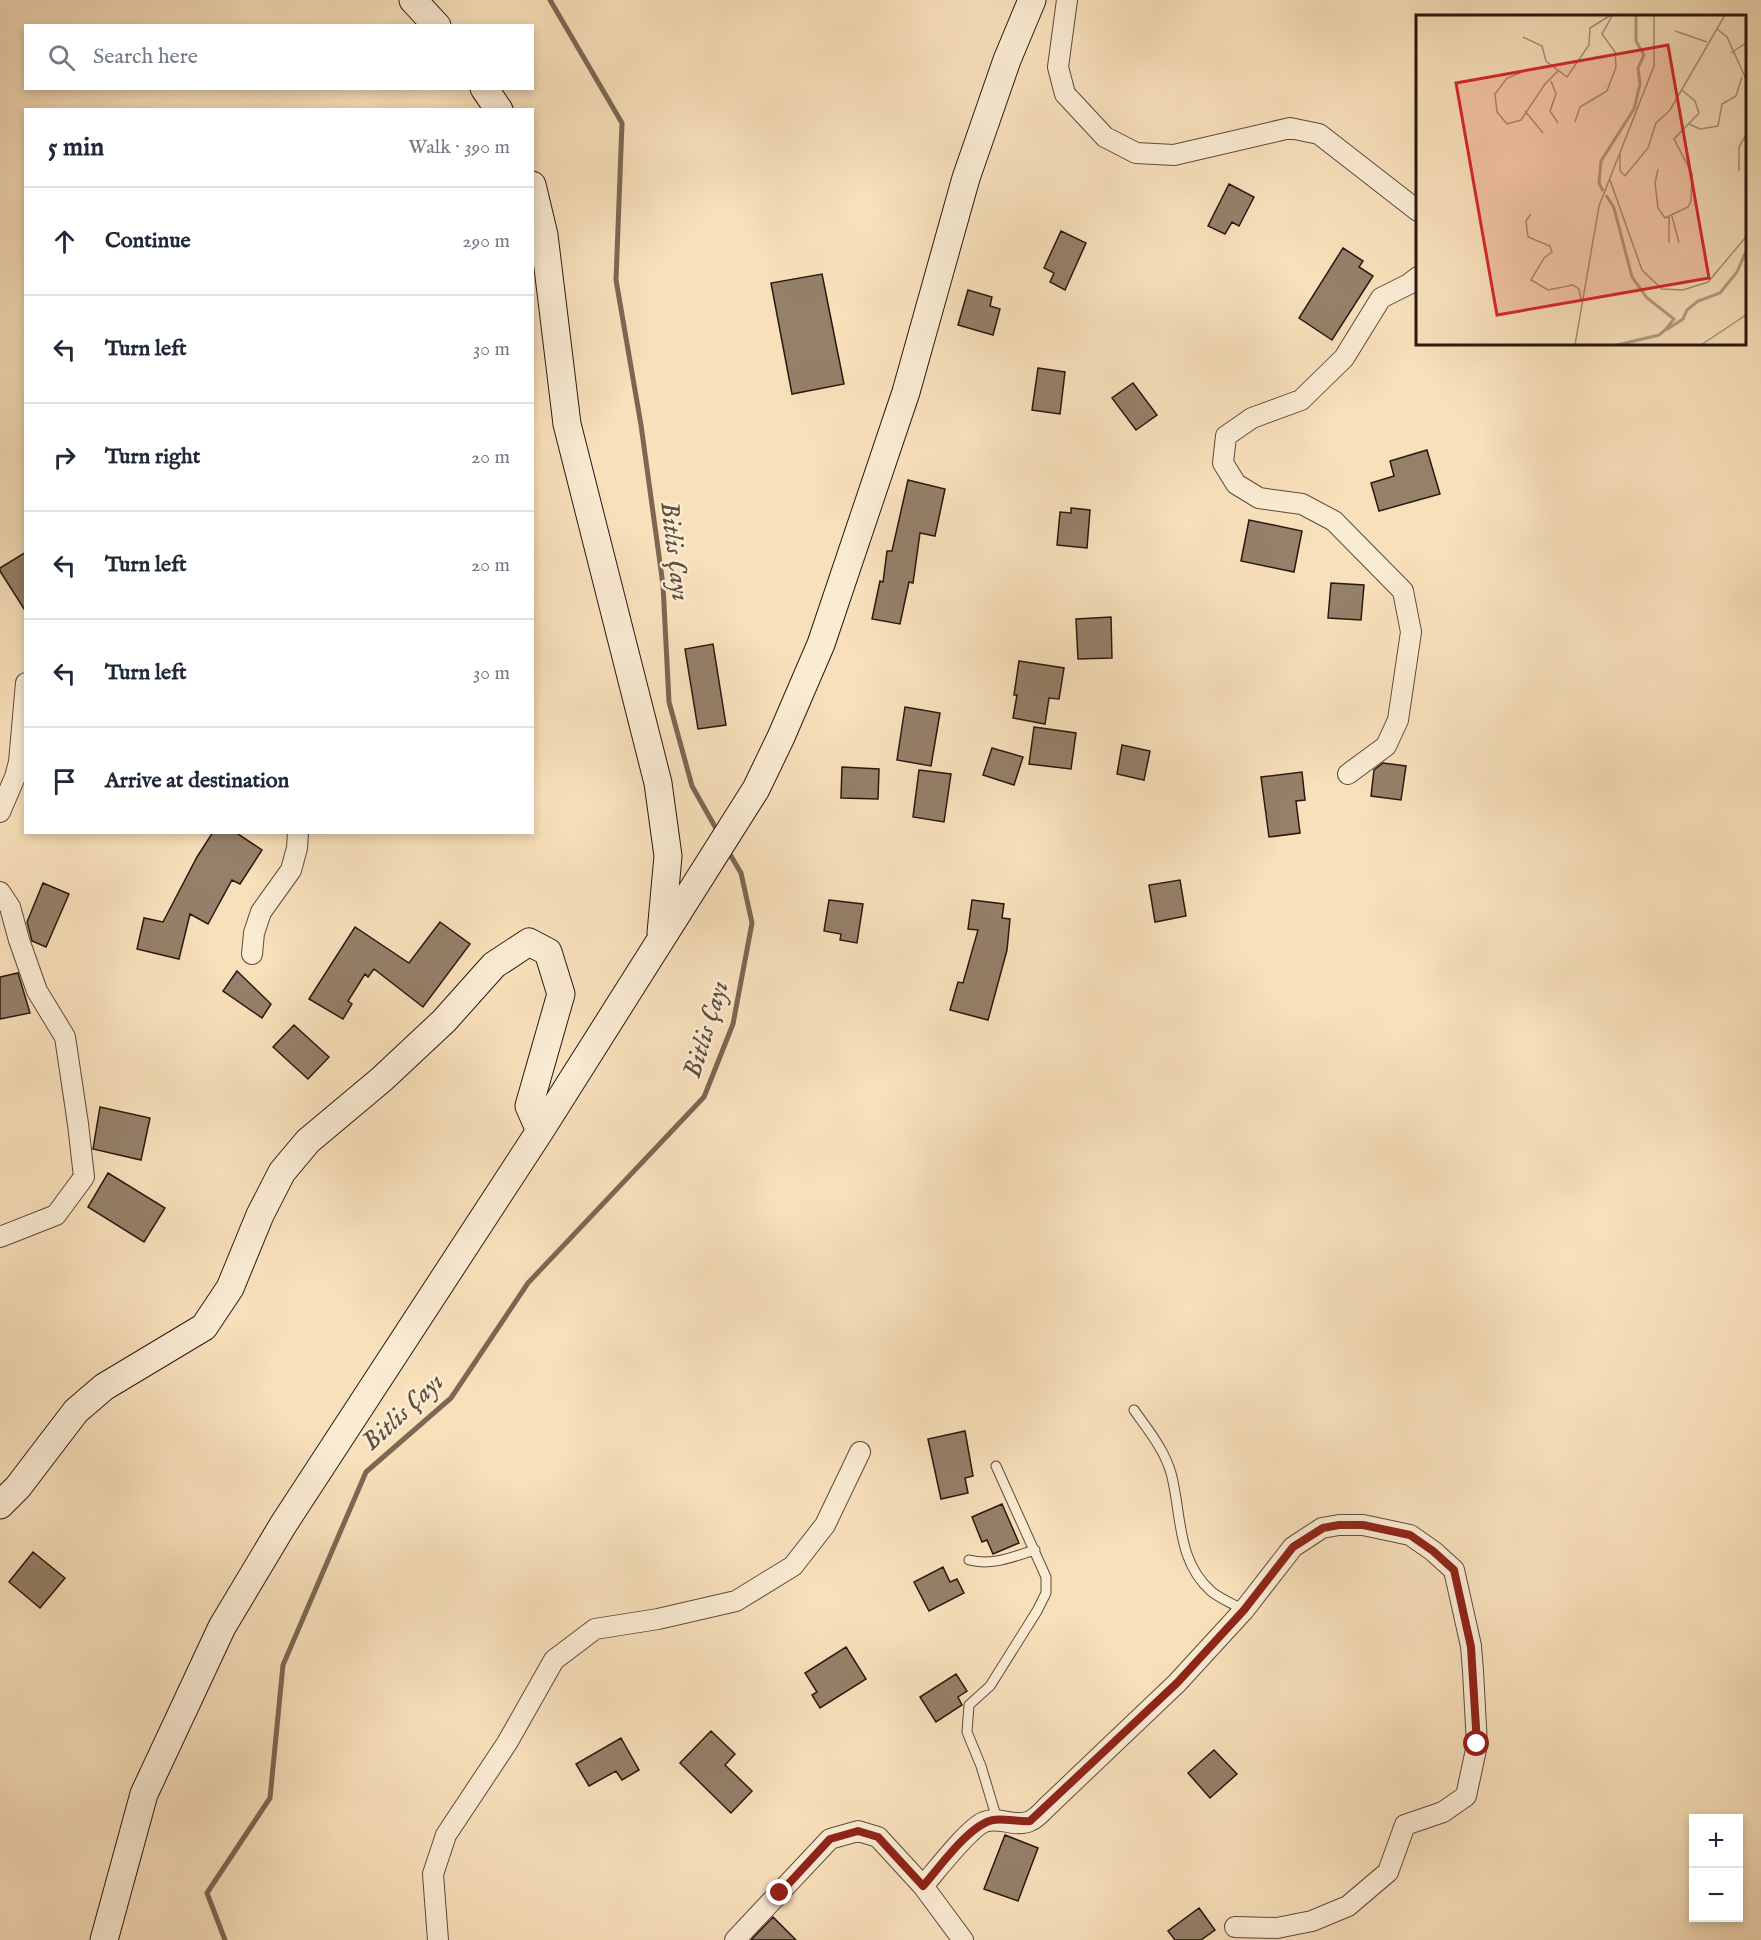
<!DOCTYPE html>
<meta charset="utf-8">
<style>
body{margin:0;font-family:"IM FELL English",serif;background:#f2f2f3;color:#1f2937}
.controls{position:absolute;right:18px;bottom:18px;display:grid;overflow:hidden;border-radius:0px;box-shadow:0 3px 9px #0003}
.controls button{width:54px;height:54px;display:grid;place-items:center;padding:0;border:0;border-bottom:2px solid #e0e1e3;background:#fff;color:#1f2937;font:30px sans-serif}
.stop{position:absolute;width:18px;height:18px;margin:-14px;border:4px solid #8f2418;border-radius:50%;background:#fff}
.stop.end{background:#8f2418;border-color:#fff;box-shadow:0 2px 6px #0008}
.list{margin:0;padding:0;list-style:none}
h2{display:flex;justify-content:space-between;align-items:center;height:78px;margin:0;padding:0 24px;font-size:26px}
h2 small{font-size:20px;font-weight:400;color:#747a83}
.list li{display:grid;grid-template-columns:39px 1fr auto;gap:18px;align-items:center;box-sizing:border-box;height:108px;padding:0 24px;border-top:2px solid #e0e1e3}
.list b{display:block;font-size:22px;white-space:nowrap}
.list em{font-size:20px;font-style:normal;color:#747a83}
.icon{flex:none;width:33px;height:33px;fill:none;stroke:currentColor;stroke-width:2;stroke-linecap:round;stroke-linejoin:round}
.map{position:relative;flex:none;width:1761px;height:1940px;overflow:hidden}
.search{position:absolute;background:#fff;box-shadow:0 3px 9px #0003;left:24px;top:24px;width:510px;height:66px;display:flex;align-items:center;gap:15px;box-sizing:border-box;padding:0 21px;border-radius:0px;color:#747a83;font-size:22px}
.panel{position:absolute;background:#fff;box-shadow:0 3px 9px #0003;left:24px;top:108px;width:510px;height:726px;border-radius:0px}
.map>svg:first-child{display:block}
.lines{fill:none;stroke-linecap:round;stroke-linejoin:round}
.stream{stroke:#7c6754;stroke-width:5}
.building{fill:#958069;stroke:#2a1810;stroke-width:1.5}
.lane-casing{stroke:#5e4a3b;stroke-width:11}
.street-casing{stroke:#5e4a3b;stroke-width:22}
.secondary-casing{stroke:#2a1810;stroke-width:29}
.lane{stroke:#faebd3;stroke-width:9}
.street{stroke:#faebd3;stroke-width:20}
.secondary{stroke:#faebd3;stroke-width:27}
.route{stroke:#8f2418;stroke-width:8}
.labels{text-anchor:middle;stroke-width:5;stroke-linejoin:round;paint-order:stroke}
.water-label{font-size:26px;font-style:italic;fill:#604d3d;stroke:#faebd3}
.inset-river{fill:none;stroke:#b29c81;stroke-width:3}
.inset-road{fill:none;stroke:#a69077;stroke-width:1.5}
.view{fill:#d62828;fill-opacity:0.15;stroke:#d62828;stroke-width:3}
.inset-edge{fill:none;stroke:#2a1810;stroke-width:3}
</style>
<div class="map">
<svg width="1761" height="1940" viewBox="0 0 1761 1940">
<rect width="100%" height="100%" fill="#f8e0bb"/>
<filter id="stains"><feTurbulence type="fractalNoise" baseFrequency=".00333" numOctaves="4"/><feColorMatrix values="0 0 0 0 .2 0 0 0 0 .09 0 0 0 0 .02 0 0 0 .5 -.17"/></filter>
<radialGradient id="worn" r=".72"><stop offset=".6" stop-color="#630" stop-opacity="0"/><stop offset="1" stop-color="#630" stop-opacity=".3"/></radialGradient>
<g class="lines">
<!-- stream -->
<path class="stream" d="M 550,0 L 622,123 L 616,280 L 641,425 L 663,585 L 669,702 L 692,786 L 718,832
M 225,1940 L 207,1893 L 270,1798 L 283,1665 L 366,1472 L 451,1398 L 528,1283 L 704,1097 L 733,1024 L 752,923 L 741,873 L 728,851"/>
</g>
<!-- building -->
<path class="building" d="M 1229,184 L 1254,197 L 1239,226 L 1232,222 L 1225,234 L 1208,226 Z
M 1061,231 L 1086,243 L 1065,290 L 1050,282 L 1054,273 L 1044,268 Z
M 1343,248 L 1363,261 L 1359,267 L 1373,276 L 1332,340 L 1299,318 Z
M 822,274 L 844,384 L 792,394 L 771,283 Z
M 968,290 L 992,297 L 990,306 L 1000,309 L 993,335 L 958,325 Z
M 1038,368 L 1065,372 L 1060,414 L 1032,410 Z
M 1133,383 L 1157,415 L 1136,430 L 1112,398 Z
M 1427,450 L 1440,494 L 1379,511 L 1371,483 L 1394,476 L 1390,461 Z
M 908,480 L 945,489 L 935,536 L 920,533 L 913,583 L 909,582 L 900,624 L 872,619 L 880,581 L 883,582 L 887,551 L 892,551 Z
M 1071,508 L 1090,510 L 1087,548 L 1057,545 L 1060,512 L 1071,513 Z
M 1249,520 L 1302,531 L 1294,572 L 1241,561 Z
M 26,552 L 26,612 L 0,571 L 0,568 Z
M 1331,583 L 1364,585 L 1361,620 L 1328,618 Z
M 1111,617 L 1112,658 L 1078,659 L 1076,619 Z
M 713,644 L 726,725 L 698,729 L 685,649 Z
M 1019,661 L 1064,668 L 1059,699 L 1049,698 L 1045,724 L 1013,718 L 1017,695 L 1014,695 Z
M 905,707 L 940,713 L 931,766 L 897,760 Z
M 1034,727 L 1076,733 L 1071,769 L 1029,764 Z
M 1122,745 L 1150,751 L 1144,780 L 1117,774 Z
M 992,748 L 1023,757 L 1014,785 L 983,775 Z
M 1383,763 L 1406,766 L 1401,800 L 1371,796 L 1374,770 Z
M 842,767 L 879,769 L 878,799 L 841,798 Z
M 919,770 L 951,774 L 944,822 L 913,817 Z
M 1302,772 L 1305,800 L 1296,801 L 1300,833 L 1269,837 L 1261,777 Z
M 213,832 L 235,832 L 262,850 L 240,884 L 232,880 L 208,924 L 190,914 L 179,959 L 137,949 L 144,918 L 163,922 L 197,857 Z
M 1180,880 L 1186,916 L 1155,922 L 1149,885 Z
M 43,883 L 69,894 L 46,947 L 32,941 L 27,922 Z
M 829,900 L 863,904 L 857,943 L 840,940 L 841,934 L 824,931 Z
M 972,900 L 1004,904 L 1002,918 L 1010,919 L 1007,950 L 988,1020 L 950,1010 L 958,982 L 963,983 L 978,930 L 968,929 Z
M 440,922 L 470,944 L 423,1007 L 374,969 L 368,977 L 365,974 L 348,1001 L 352,1004 L 343,1019 L 309,999 L 355,927 L 409,963 Z
M 237,971 L 271,1004 L 262,1018 L 223,991 Z
M 18,973 L 30,1013 L 0,1019 L 0,977 Z
M 294,1025 L 329,1057 L 308,1079 L 273,1047 Z
M 100,1107 L 150,1118 L 141,1160 L 93,1149 Z
M 108,1173 L 165,1208 L 144,1242 L 88,1207 Z
M 965,1431 L 973,1476 L 965,1478 L 968,1493 L 941,1499 L 928,1439 Z
M 1002,1504 L 1019,1543 L 993,1554 L 987,1540 L 982,1542 L 972,1517 Z
M 33,1552 L 65,1578 L 40,1608 L 9,1582 Z
M 943,1567 L 950,1582 L 957,1579 L 964,1593 L 929,1611 L 914,1582 Z
M 846,1647 L 866,1679 L 820,1708 L 812,1695 L 817,1692 L 805,1673 Z
M 956,1674 L 967,1691 L 958,1697 L 962,1705 L 936,1722 L 920,1697 Z
M 711,1731 L 735,1754 L 725,1765 L 752,1791 L 731,1813 L 680,1763 Z
M 621,1738 L 639,1770 L 622,1780 L 616,1771 L 589,1786 L 576,1764 Z
M 1214,1750 L 1237,1774 L 1210,1798 L 1188,1773 Z
M 1005,1835 L 1038,1848 L 1018,1901 L 984,1889 Z
M 1199,1908 L 1215,1930 L 1201,1940 L 1175,1940 L 1168,1931 Z
M 773,1917 L 796,1940 L 751,1940 Z"/>
<g class="lines">
<!-- lane casing -->
<g class="lane-casing">
<path id="lane" d="M 1134,1410 C 1148,1430 1164,1449 1171,1473 C 1182,1514 1176,1561 1212,1592 C 1221,1599 1233,1604 1244,1610
M 996,1466 L 1046,1577 L 1046,1593 L 1037,1611 L 990,1686 L 969,1705 L 967,1732 L 981,1766 L 997,1819
M 969,1560 C 992,1566 1012,1557 1035,1550"/>
</g>
<!-- street casing -->
<g class="street-casing">
<path id="street" d="M 1067,0 L 1058,67 L 1065,94 L 1105,137 L 1136,153 L 1174,155 L 1290,128 L 1319,134 L 1418,211
M 1348,774 L 1386,746 L 1398,720 L 1411,632 L 1403,591 L 1334,521 L 1302,504 L 1259,498 L 1236,484 L 1223,463 L 1226,436 L 1252,418 L 1301,400 L 1344,358 L 1381,298 L 1409,284 L 1418,277
M 0,812 L 15,777 L 19,762 L 26,683
M 0,892 L 10,907 L 19,940 L 37,991 L 65,1037 L 78,1124 L 84,1177 L 56,1215 L 0,1237
M 252,954 L 254,933 L 261,912 L 291,870 L 297,848 L 298,832
M 923,1886 C 936,1871 968,1829 984,1822 C 999,1816 1016,1828 1030,1821 C 1038,1818 1045,1808 1051,1803 L 1177,1683 L 1244,1610 L 1293,1547 L 1322,1528 L 1339,1525 L 1363,1525 L 1410,1535 L 1433,1551 L 1454,1570 L 1471,1646 L 1473,1671 L 1477,1745 L 1466,1796 L 1443,1812 L 1405,1825 L 1388,1872 L 1348,1906 L 1312,1921 L 1277,1928 L 1235,1927
M 438,1940 L 433,1874 L 446,1835 L 507,1743 L 554,1660 L 595,1629 L 658,1619 L 736,1601 L 793,1566 L 825,1525 L 860,1452
M 735,1940 L 830,1839 L 858,1831 L 878,1837 L 923,1886 L 963,1940"/>
</g>
<!-- secondary casing -->
<g class="secondary-casing">
<path id="secondary" d="M 413,0 L 437,26
M 484,88 L 499,110
M 532,185 L 544,235 L 567,424 L 658,783 L 668,856 L 661,933
M 0,1505 L 18,1487 L 76,1411 L 104,1387 L 204,1327 L 230,1288 L 260,1215 L 282,1172 L 308,1141 L 382,1079 L 444,1021 L 494,965 L 529,942 L 548,952 L 561,994 L 529,1106 L 540,1131
M 104,1940 L 144,1794 L 222,1627 L 283,1525 L 540,1131 L 756,789 L 781,737 L 821,644 L 906,392 L 966,178 L 1007,60 L 1032,0"/>
</g>
<!-- lane -->
<use href="#lane" class="lane"/>
<!-- street -->
<use href="#street" class="street"/>
<!-- secondary -->
<use href="#secondary" class="secondary"/>
</g>
<g class="lines">
<!-- route -->
<path class="route" d="M 780,1893 L 830,1839 L 858,1831 L 878,1837 L 923,1886 C 940,1867 969,1825 993,1820 C 1003,1818 1019,1822 1030,1821 L 1177,1683 L 1244,1610 L 1293,1547 L 1323,1528 L 1339,1525 L 1363,1525 L 1410,1535 L 1433,1551 L 1454,1570 L 1471,1647 L 1477,1744"/>
</g>
<g class="labels">
<!-- water labels -->
<g class="water-label">
<text transform="translate(676 551) rotate(83)" y="9">Bitlis Çayı</text>
<text transform="translate(705 1029) rotate(-73)" y="9">Bitlis Çayı</text>
<text transform="translate(402 1411) rotate(-43)" y="9">Bitlis Çayı</text>
</g>
</g>
<!-- overview -->
<g transform="translate(1416 15)">
<rect width="330" height="330" fill="#f8e0bb"/>
<path class="inset-river" d="M 187,176 L 183,168 L 185,146 L 218,94 L 224,69 L 222,53 L 228,40 L 220,26 L 220,0M 190,180 L 198,193 L 216,262 L 231,283 L 258,304 L 249,315M 250,315 L 267,304 L 271,295 L 282,286 L 304,278 L 321,257 L 330,236M 201,330 L 243,320 L 249,315"/>
<path class="inset-road" d="M 301,14 L 311,22 L 330,64M 259,16 L 291,27M 107,22 L 126,31 L 130,46 L 151,62 L 173,30 L 174,13 L 195,0M 315,38 L 330,28M 104,58 L 91,63 L 79,79 L 81,97 L 91,109 L 105,105 L 129,69 L 142,56M 135,66 L 140,79 L 134,96 L 142,108M 109,96 L 127,118M 159,107 L 164,92 L 191,76 L 200,52 L 199,37 L 186,19 L 196,1M 273,109 L 284,114 L 302,111 L 306,89 L 320,81 L 326,62M 204,139 L 204,156 L 209,161 L 232,133 L 240,108 L 254,95 L 309,0M 242,154 L 239,168 L 242,193 L 249,203 L 272,192 L 275,186 L 276,159 L 258,124 L 283,98 L 279,86 L 266,75M 323,156 L 323,132 L 330,120 L 330,98M 194,165 L 226,255 L 246,274 L 267,275 L 292,267 L 330,222M 115,199 L 110,206 L 112,222 L 134,231 L 136,237 L 128,243 L 115,265 L 132,275 L 157,270 L 163,274 L 165,285M 256,201 L 263,228M 253,228 L 253,202M 159,330 L 183,191 L 238,51 L 238,0M 285,330 L 330,300"/>
<path class="view" d="M 252,30 L 293,263 L 81,300 L 40,68 Z"/>
<rect width="330" height="330" class="inset-edge"/>
</g>
<rect width="100%" height="100%" filter="url(#stains)"/>
<rect width="100%" height="100%" fill="url(#worn)"/>
</svg>
<div class="controls">
<button>+</button>
<button>−</button>
</div>
<div class="stop" style="left:1477px;top:1744px"></div>
<div class="stop end" style="left:780px;top:1893px"></div>
<div class="search"><svg class="icon" aria-label="search" viewBox="0 0 24 24"><circle cx="10" cy="10" r="6"/><path d="M15 15l6 6"/></svg>Search here</div>
<section class="panel">
<h2>5 min<small>Walk · 390 m</small></h2>
<ul class="list">
<li><svg class="icon" aria-label="ahead" viewBox="0 0 24 24"><path d="M12 20V5M6 11l6-6 6 6"/></svg><div><b>Continue</b></div><em>290 m</em></li>
<li><svg class="icon" aria-label="left" viewBox="0 0 24 24"><path d="M17 20v-9H6M10 6l-5 5 5 5"/></svg><div><b>Turn left</b></div><em>30 m</em></li>
<li><svg class="icon" aria-label="right" viewBox="0 0 24 24"><path d="M7 20v-9h11M14 6l5 5-5 5"/></svg><div><b>Turn right</b></div><em>20 m</em></li>
<li><svg class="icon" aria-label="left" viewBox="0 0 24 24"><path d="M17 20v-9H6M10 6l-5 5 5 5"/></svg><div><b>Turn left</b></div><em>20 m</em></li>
<li><svg class="icon" aria-label="left" viewBox="0 0 24 24"><path d="M17 20v-9H6M10 6l-5 5 5 5"/></svg><div><b>Turn left</b></div><em>30 m</em></li>
<li><svg class="icon" aria-label="arrive" viewBox="0 0 24 24"><path d="M6 21V4h12l-3 4 3 4H6"/></svg><div><b>Arrive at destination</b></div></li>
</ul>
</section>
</div>
